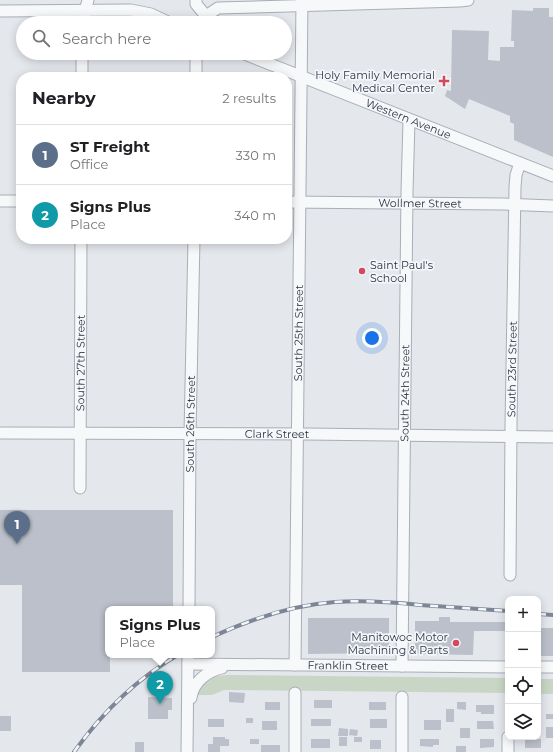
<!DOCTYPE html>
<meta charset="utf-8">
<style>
body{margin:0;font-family:Montserrat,sans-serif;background:#f2f2f2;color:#202124}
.controls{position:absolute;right:12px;bottom:12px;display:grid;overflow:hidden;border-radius:8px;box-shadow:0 2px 10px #0003}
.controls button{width:36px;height:36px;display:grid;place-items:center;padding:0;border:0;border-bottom:1px solid #e0e0e0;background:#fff;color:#202124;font:20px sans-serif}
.you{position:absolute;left:372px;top:338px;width:14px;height:14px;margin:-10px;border:3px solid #fff;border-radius:50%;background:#1a73e8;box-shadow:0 0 0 6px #1a73e833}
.badge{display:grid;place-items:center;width:26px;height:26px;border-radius:50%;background:#2563eb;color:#fff;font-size:13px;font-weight:700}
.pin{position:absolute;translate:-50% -33px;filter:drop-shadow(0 1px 2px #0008)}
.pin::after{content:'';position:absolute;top:21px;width:14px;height:12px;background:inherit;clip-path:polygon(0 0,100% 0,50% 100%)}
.popup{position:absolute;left:105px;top:606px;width:110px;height:52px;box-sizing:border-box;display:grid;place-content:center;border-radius:8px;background:#fff;filter:drop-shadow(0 1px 3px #0005);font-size:13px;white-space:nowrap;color:#757577}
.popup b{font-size:15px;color:#202124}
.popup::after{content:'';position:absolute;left:50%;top:100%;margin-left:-8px;border:8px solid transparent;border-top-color:#fff}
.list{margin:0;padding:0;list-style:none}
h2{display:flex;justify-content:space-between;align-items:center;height:52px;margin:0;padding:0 16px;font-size:17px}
h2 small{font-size:13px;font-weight:400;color:#757577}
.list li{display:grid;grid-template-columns:26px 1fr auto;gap:12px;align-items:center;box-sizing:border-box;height:60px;padding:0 16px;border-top:1px solid #e0e0e0}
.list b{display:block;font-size:15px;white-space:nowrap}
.list p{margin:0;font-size:13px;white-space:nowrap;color:#757577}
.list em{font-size:13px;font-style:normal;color:#757577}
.icon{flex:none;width:22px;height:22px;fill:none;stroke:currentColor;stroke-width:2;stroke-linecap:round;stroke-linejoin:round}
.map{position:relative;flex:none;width:553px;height:752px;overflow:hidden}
.search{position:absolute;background:#fff;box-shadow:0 2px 10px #0003;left:16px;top:16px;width:276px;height:44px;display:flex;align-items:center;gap:10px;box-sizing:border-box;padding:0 14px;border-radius:22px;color:#757577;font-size:15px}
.panel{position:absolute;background:#fff;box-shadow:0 2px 10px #0003;left:16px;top:72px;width:276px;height:172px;border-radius:16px}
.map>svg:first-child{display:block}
.green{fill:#c9d6c5}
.building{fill:#bbc0ca}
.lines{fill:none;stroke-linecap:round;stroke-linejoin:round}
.minor-casing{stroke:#a9aeb7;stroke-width:13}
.minor{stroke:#f7f8fa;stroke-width:11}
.rail-casing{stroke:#7d8696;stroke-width:4}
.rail{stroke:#f4f6f9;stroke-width:2.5;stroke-dasharray:8;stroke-linecap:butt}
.poi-dot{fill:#d1495b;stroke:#f4f6f9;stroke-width:1.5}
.labels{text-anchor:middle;stroke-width:3.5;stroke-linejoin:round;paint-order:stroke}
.poi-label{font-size:11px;fill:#2b3445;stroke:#f4f6f9;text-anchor:end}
.street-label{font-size:11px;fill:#2b3445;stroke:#f4f6f9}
</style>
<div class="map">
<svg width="553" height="752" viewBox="0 0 553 752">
<rect width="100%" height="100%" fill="#e4e7ec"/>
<!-- green -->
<path class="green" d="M 227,675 L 508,678 L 508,693 L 224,690 L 212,695 L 197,695 C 203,677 209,677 227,675 Z
M 538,679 L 553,679 L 553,694 L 538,694 Z"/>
<!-- building -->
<path class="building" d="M 533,8 L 549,8 L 549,17 L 553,17 L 553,157 L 514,140 L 514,124 L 510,122 L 510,116 L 469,99 L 465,109 L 445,96 L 447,90 L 451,91 L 452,30 L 489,31 L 488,60 L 500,61 L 500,47 L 514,47 L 514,41 L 511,41 L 512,10 L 533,11 Z
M 0,510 L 173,510 L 173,609 L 108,609 L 108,655 L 110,655 L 110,672 L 22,672 L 22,585 L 0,585 Z
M 439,617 L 450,617 L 450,622 L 506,622 L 506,631 L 474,631 L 473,655 L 415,654 L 415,621 L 439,621 Z
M 308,618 L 389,618 L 389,653 L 308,654 Z
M 538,628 L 553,628 L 553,656 L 538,656 Z
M 229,692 L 245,693 L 244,703 L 229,702 Z
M 148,697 L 172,698 L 172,710 L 168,710 L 168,719 L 148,719 Z
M 314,700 L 332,700 L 332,708 L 314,708 Z
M 265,702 L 280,702 L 280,710 L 265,710 Z
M 369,702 L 386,702 L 386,710 L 369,710 Z
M 457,702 L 466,702 L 466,710 L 457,709 Z
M 476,705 L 494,705 L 494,714 L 481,714 L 481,712 L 476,712 Z
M 446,709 L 454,709 L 454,722 L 446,722 Z
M 546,714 L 553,714 L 553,719 L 546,719 Z
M 0,716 L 11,716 L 11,731 L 0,731 Z
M 246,718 L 253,718 L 253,723 L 246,723 Z
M 208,719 L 224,719 L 224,727 L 208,727 Z
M 311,719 L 331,719 L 331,726 L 311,726 Z
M 370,719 L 387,719 L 387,728 L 370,728 Z
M 424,720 L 441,720 L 441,730 L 424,730 Z
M 262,721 L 277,721 L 277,730 L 262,730 Z
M 477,721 L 493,721 L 494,729 L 477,729 Z
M 546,727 L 553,727 L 553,738 L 546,738 Z
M 339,728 L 348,729 L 348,736 L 338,736 Z
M 460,728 L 470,728 L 470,738 L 460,738 Z
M 350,729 L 358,730 L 357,736 L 349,735 Z
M 213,737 L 225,737 L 225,739 L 229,739 L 229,746 L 220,746 L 220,752 L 208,752 L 208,744 L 213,744 Z
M 339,737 L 347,737 L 347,746 L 339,746 Z
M 354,737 L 362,737 L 362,742 L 354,742 Z
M 250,739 L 259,739 L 259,744 L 250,744 Z
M 311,739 L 330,739 L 330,748 L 311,748 Z
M 420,739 L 439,739 L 439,745 L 433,745 L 433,747 L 420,746 Z
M 480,739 L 494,739 L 494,747 L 480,748 Z
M 525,739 L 541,739 L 541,748 L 525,748 Z
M 370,740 L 381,740 L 381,749 L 370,749 Z
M 135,742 L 144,742 L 144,752 L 135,752 Z
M 261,745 L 280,745 L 280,752 L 261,752 Z
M 456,746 L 466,746 L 466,752 L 456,752 Z"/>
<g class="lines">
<!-- minor casing -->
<g class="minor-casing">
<g id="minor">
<path d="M 196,0 L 196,4 L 206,16 L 203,23"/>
<path d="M 0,11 L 131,10 L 151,14 L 170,23"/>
<path d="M 206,16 L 218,8 L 460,1 L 468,0"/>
<path d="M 82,23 L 88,0"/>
<path id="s1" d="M 242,53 L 553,176"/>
<path d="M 82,77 L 82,53"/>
<path d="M 196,77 L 196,53"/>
<path d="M 0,201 L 21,201"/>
<path id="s2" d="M 287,202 L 502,204 L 553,206"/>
<path id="s3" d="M 0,433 L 306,434 L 553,437"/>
<path id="s4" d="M 80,488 L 81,239"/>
<path id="s5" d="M 510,575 L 511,426 L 515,187 L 516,175 L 520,163"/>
<path id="s6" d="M 189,609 L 190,434 L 194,239"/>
<path id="s7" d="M 188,664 L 508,667"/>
<path id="s8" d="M 295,665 L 302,0"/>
<path id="s9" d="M 402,666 L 407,192 L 409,120"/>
<path d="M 538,667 L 553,667"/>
<path d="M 191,698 C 193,682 207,671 222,668"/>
<path d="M 187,752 L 188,655"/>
<path d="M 295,752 L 295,693"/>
<path d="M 402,752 L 402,697"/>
<path d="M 508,752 L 508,737"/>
</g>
</g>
<!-- minor -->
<use href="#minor" class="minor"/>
<!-- rail casing -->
<g class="rail-casing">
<path id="rail" d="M 538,614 L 553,615
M 212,637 C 251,619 292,605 335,602 C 363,600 392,602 420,605 C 449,607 479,609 508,611
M 74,752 C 102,713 136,679 178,655"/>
</g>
<!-- rail -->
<use href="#rail" class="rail"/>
</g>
<!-- markers -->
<g class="poi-dot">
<path d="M442 75h4v4h4v4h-4v4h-4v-4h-4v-4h4z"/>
<circle cx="362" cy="271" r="4"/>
<circle cx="456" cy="643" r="4"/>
</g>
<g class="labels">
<!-- poi labels -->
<g class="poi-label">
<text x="435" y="79">Holy Family Memorial<tspan x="435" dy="13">Medical Center</tspan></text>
<text x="370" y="269" text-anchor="start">Saint Paul's<tspan x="370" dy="13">School</tspan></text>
<text x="448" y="641">Manitowoc Motor<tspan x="448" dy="13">Machining &amp; Parts</tspan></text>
</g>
<!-- street labels -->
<g class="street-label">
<text dy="4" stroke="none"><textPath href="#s1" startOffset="179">Western Avenue</textPath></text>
<text dy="4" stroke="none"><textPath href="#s2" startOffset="133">Wollmer Street</textPath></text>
<text dy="4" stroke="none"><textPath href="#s8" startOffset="332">South 25th Street</textPath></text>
<text dy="4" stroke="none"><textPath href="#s4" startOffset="125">South 27th Street</textPath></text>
<text dy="4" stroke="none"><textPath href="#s5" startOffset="206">South 23rd Street</textPath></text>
<text dy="4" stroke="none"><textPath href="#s9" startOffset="273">South 24th Street</textPath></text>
<text dy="4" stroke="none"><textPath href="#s6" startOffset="185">South 26th Street</textPath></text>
<text dy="4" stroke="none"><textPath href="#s3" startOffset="277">Clark Street</textPath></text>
<text dy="4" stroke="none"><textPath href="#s7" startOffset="160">Franklin Street</textPath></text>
</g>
</g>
</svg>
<div class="controls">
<button>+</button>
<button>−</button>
<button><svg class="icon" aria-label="locate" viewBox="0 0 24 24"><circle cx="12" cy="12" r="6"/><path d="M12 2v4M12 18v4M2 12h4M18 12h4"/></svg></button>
<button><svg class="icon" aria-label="layers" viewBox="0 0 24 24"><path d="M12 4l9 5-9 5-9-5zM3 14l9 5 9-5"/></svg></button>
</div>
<div class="you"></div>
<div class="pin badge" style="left:17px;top:544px;background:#5c6f8a">1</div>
<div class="pin badge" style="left:160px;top:704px;background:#0f9aa8">2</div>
<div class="popup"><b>Signs Plus</b>Place</div>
<div class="search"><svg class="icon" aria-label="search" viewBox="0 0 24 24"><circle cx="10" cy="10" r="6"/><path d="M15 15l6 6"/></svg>Search here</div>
<section class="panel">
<h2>Nearby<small>2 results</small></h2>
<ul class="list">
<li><span class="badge" style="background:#5c6f8a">1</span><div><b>ST Freight</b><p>Office</p></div><em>330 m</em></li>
<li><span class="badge" style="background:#0f9aa8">2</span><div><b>Signs Plus</b><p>Place</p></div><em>340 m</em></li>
</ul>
</section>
</div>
